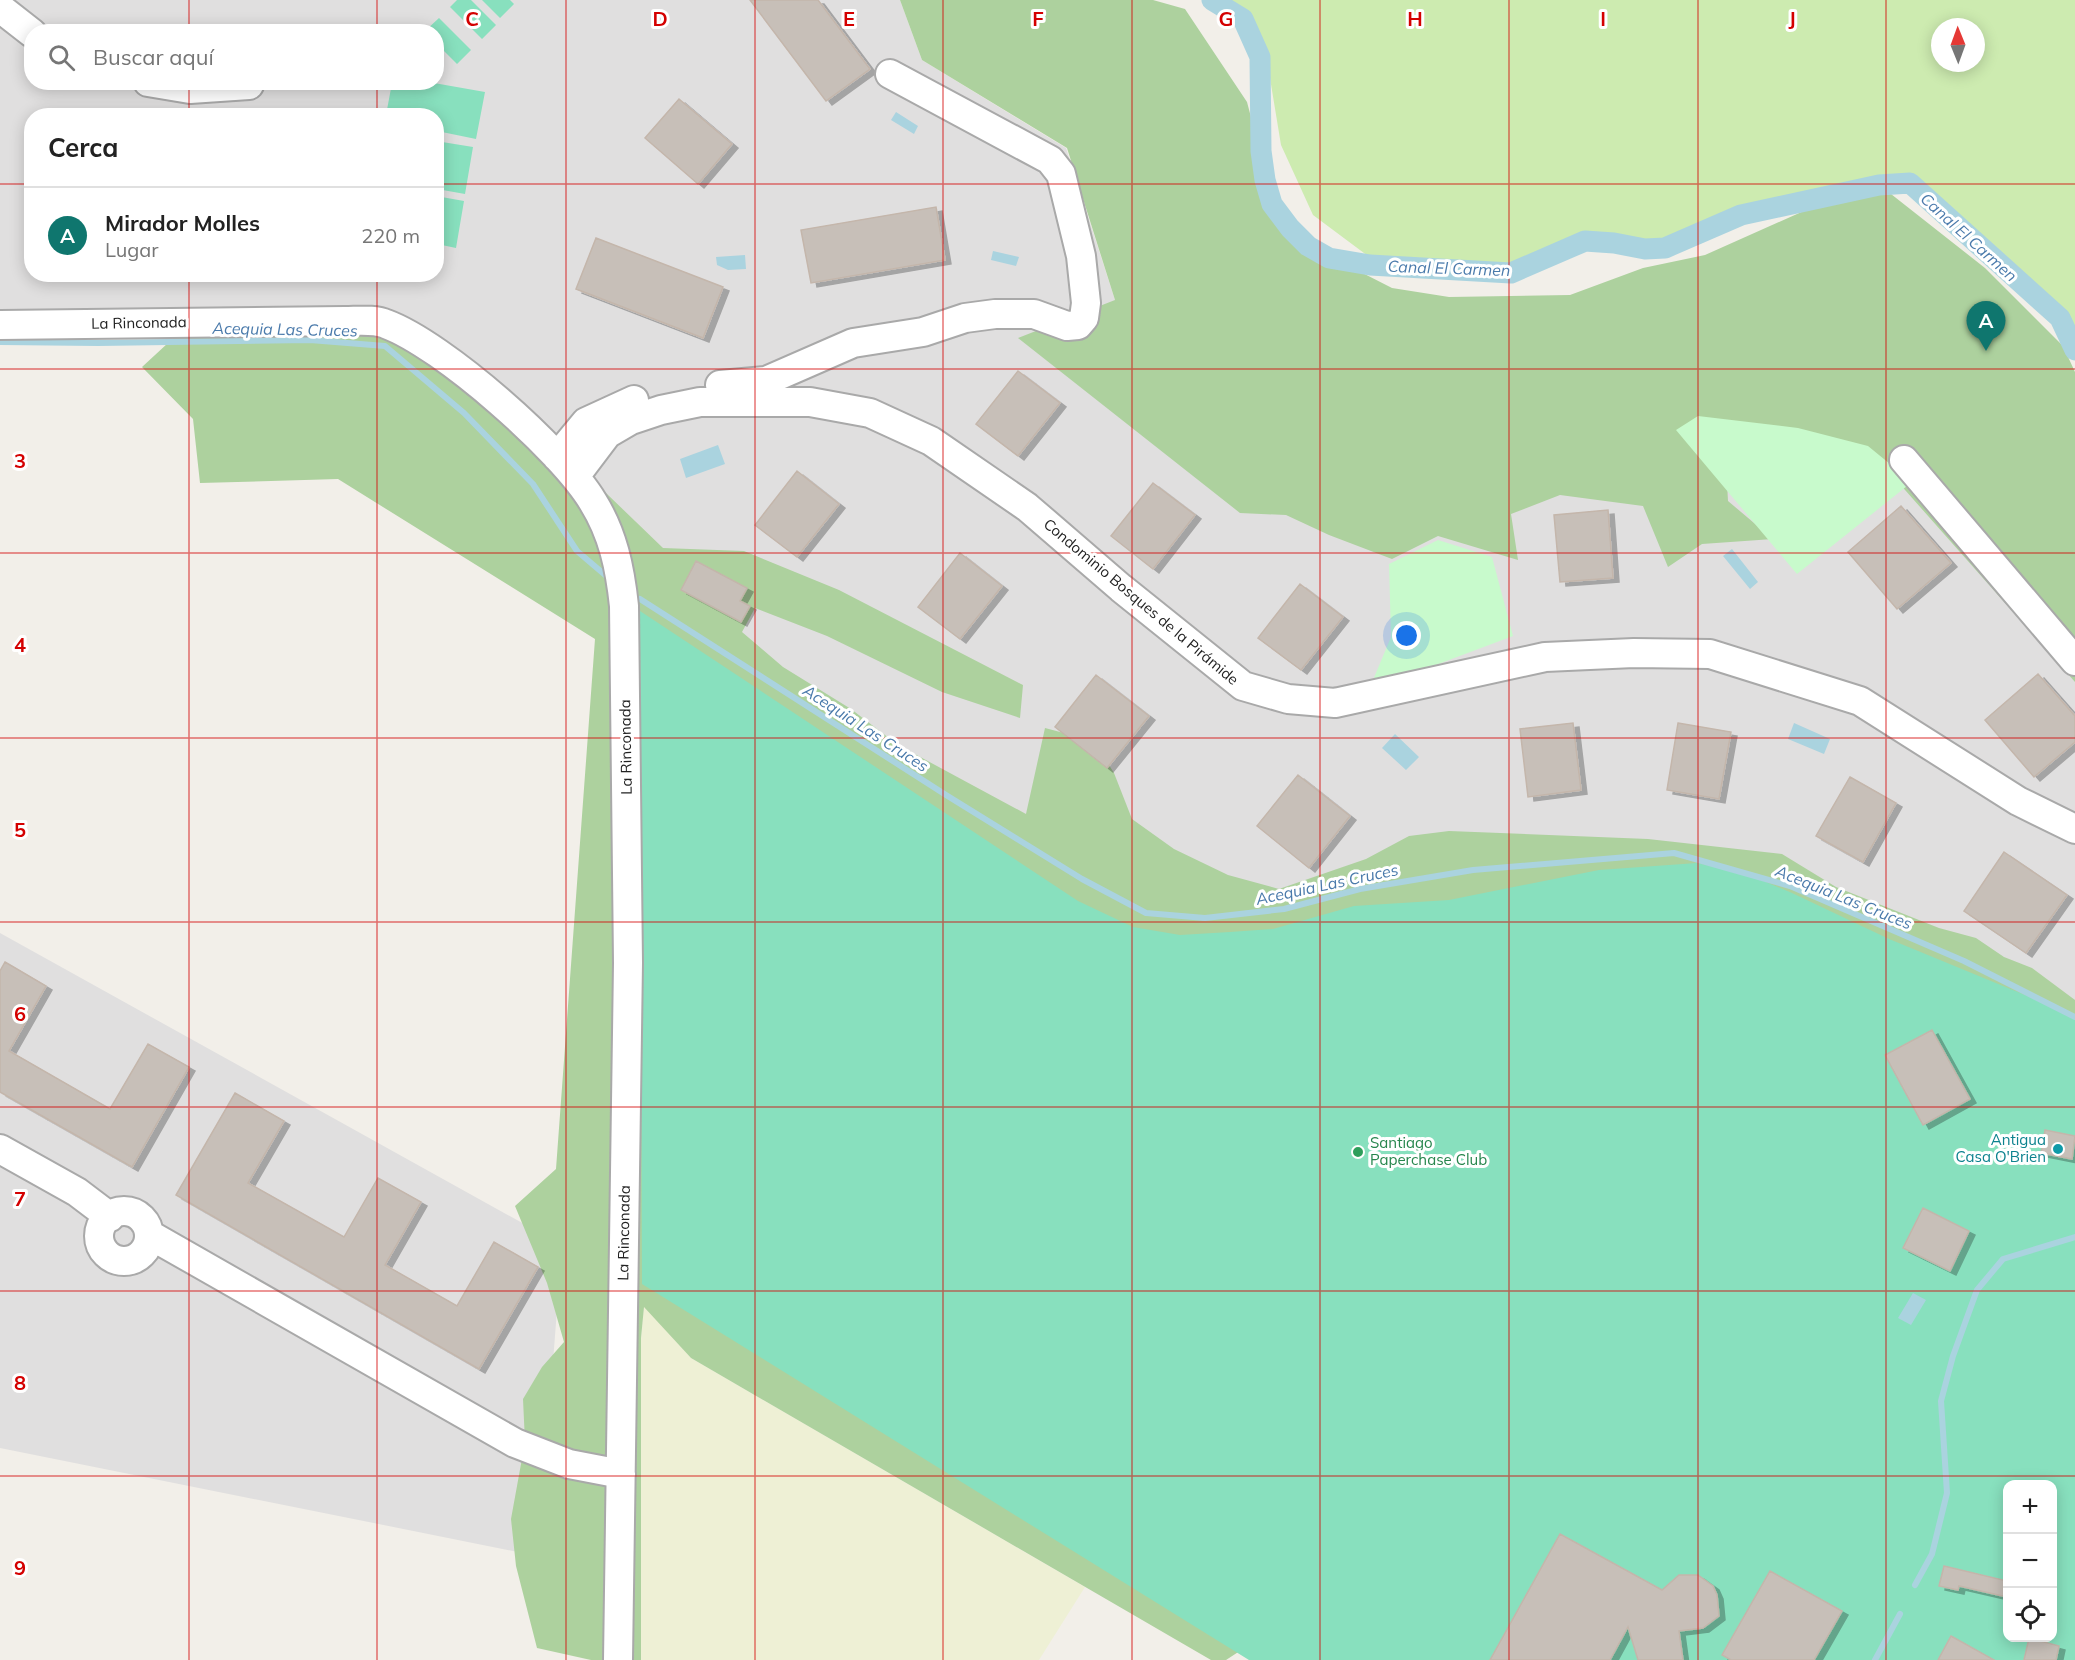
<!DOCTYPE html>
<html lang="es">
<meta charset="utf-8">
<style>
body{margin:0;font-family:Mulish,sans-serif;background:#f2f2f2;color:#222}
.controls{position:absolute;right:18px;bottom:18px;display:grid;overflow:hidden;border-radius:12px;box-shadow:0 3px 15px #0003}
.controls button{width:54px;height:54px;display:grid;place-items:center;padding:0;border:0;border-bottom:2px solid #e0e0e0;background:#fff;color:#222;font:30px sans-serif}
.compass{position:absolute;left:1931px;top:18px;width:54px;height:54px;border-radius:50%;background:#fff;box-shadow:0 3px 15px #0003;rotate:359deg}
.you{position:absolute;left:1407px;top:636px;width:21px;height:21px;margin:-15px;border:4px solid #fff;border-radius:50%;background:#1a73e8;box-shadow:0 0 0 9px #1a73e833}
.badge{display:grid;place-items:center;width:39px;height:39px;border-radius:50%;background:#0f766e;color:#fff;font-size:20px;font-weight:700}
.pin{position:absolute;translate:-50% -50px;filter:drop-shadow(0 2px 3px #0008)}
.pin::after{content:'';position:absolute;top:32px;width:21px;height:18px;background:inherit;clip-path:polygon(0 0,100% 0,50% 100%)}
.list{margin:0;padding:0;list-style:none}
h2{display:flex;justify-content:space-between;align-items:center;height:78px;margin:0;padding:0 24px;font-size:26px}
h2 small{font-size:20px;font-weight:400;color:#767676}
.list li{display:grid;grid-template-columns:39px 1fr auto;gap:18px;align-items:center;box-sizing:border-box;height:96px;padding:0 24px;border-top:2px solid #e0e0e0}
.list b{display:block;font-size:22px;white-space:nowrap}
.list p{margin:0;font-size:20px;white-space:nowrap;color:#767676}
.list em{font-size:20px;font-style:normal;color:#767676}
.icon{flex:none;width:33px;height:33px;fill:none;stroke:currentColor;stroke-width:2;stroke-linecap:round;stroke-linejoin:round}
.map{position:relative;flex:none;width:2075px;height:1660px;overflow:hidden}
.search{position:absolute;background:#fff;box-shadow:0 3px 15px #0003;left:24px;top:24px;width:420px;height:66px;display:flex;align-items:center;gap:15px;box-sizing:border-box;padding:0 21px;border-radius:24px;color:#767676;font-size:22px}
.panel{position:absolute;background:#fff;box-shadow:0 3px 15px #0003;left:24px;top:108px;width:420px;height:174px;border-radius:24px}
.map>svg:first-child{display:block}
.residential{fill:#e0dfdf;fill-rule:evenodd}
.farmland{fill:#eef0d5}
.grass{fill:#cdebb0;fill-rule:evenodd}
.forest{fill:#add19e}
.park{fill:#c8facc}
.pitch{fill:#88e0be;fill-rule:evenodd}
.water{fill:#aad3df}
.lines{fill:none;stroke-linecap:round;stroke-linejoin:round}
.stream{stroke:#aad3df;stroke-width:6}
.canal{stroke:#aad3df;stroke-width:21}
.building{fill:#c7bfb8;stroke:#c4b6ab;stroke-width:1.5;filter:url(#shadow)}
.minor-casing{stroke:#a9a9a9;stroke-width:32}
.minor{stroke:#fff;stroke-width:28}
.grid{fill:none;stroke:#d40000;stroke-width:1.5;stroke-opacity:0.55}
.culture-dot{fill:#0f9aa8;stroke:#fff;stroke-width:2}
.leisure-dot{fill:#2e9e5b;stroke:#fff;stroke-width:2}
.labels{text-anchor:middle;stroke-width:6;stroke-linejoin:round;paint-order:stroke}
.street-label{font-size:15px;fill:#222;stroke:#fff}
.culture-label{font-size:15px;fill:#0d838f;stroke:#fff;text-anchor:end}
.leisure-label{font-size:15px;fill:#27864d;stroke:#fff;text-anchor:start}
.water-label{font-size:16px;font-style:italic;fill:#4a7aab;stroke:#fff}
.grid-label{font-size:20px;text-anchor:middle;font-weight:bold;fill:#d40000;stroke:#fff;stroke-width:6;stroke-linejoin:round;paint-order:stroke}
</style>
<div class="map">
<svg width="2075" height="1660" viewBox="0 0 2075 1660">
<defs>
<filter id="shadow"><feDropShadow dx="6" dy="4" stdDeviation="0" flood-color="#0004"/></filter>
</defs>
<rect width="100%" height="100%" fill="#f2efe9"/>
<!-- residential -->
<path class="residential" d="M 0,0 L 900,0 L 922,60 L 1066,148 L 1115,300 L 1886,465 L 2075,671 L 2075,1011 L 1230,927 L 601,586 L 430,345 L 0,323 ZM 32,32 L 436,32 L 436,82 L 32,82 ZM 32,116 L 436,116 L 436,274 L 32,274 Z
M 0,933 L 562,1245 L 538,1556 L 0,1448 Z"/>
<!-- farmland -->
<path class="farmland" d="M 644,1306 L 691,1358 L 1085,1587 L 1039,1660 L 641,1660 L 641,1338 Z"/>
<!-- grass -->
<path class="grass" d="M 1204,0 L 2075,0 L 2075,335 L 2065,314 L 1912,176 L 1878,179 L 1741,209 L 1680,243 L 1583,248 L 1537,268 L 1491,269 L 1372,259 L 1313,215 L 1281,145 L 1266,54 L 1226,13 ZM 1940,27 L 1976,27 L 1976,63 L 1940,63 Z"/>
<!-- forest -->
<path class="forest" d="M 900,0 L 1153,0 L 1185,9 L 1247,102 L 1257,140 L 1256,159 L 1296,225 L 1341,262 L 1392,288 L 1449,297 L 1570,295 L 1643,268 L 1705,255 L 1806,210 L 1855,197 L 1891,194 L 1985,268 L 2063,346 L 2075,372 L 2075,682 L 1890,473 L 1726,464 L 1728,501 L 1773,539 L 1702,544 L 1668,567 L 1643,506 L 1560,495 L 1511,514 L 1518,560 L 1438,536 L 1392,559 L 1329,535 L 1286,515 L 1240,513 L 1018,338 L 1115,300 L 1067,148 L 922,60 Z
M 181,331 L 363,334 L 430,345 L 495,386 L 663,548 L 744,551 L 839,590 L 1023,685 L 1020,718 L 942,692 L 827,636 L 755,608 L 742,632 L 783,667 L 851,709 L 898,745 L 1026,814 L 1045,728 L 1094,741 L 1114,773 L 1132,819 L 1174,849 L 1228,875 L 1279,889 L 1366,859 L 1409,836 L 1449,831 L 1648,839 L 1782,854 L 1836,887 L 1939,928 L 1976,938 L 2004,957 L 2032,968 L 2075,1000 L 2075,1593 L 2052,1484 L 2008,1484 L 1286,1621 L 1226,1660 L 1211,1660 L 691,1358 L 644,1307 L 641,1338 L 641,1660 L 591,1660 L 537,1648 L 516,1566 L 511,1519 L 525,1442 L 523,1399 L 542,1367 L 564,1342 L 547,1283 L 515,1206 L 556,1169 L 595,639 L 338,479 L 200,483 L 193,419 L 142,367 Z"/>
<!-- park -->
<path class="park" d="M 1698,416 L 1798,428 L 1868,446 L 1912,482 L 1797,574 L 1676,430 Z
M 1438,540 L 1492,557 L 1513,636 L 1425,669 L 1373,680 L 1391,637 L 1389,564 Z"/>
<!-- pitch -->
<path class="pitch" d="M 457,0 L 471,0 L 496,25 L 482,39 L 450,7 Z
M 482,0 L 510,0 L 514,4 L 500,18 Z
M 439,18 L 471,50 L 457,64 L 437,44 L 436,32 L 425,31 Z
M 392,83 L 434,83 L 485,92 L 476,139 L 437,131 L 436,116 L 386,115 Z
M 436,141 L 473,147 L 465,194 L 437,189 Z
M 436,196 L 464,201 L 456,248 L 437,244 Z
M 640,611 L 1078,901 L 1133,927 L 1180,935 L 1230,932 L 1273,929 L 1354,906 L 1449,900 L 1599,870 L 1697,863 L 1747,874 L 1792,893 L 1889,939 L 2049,1005 L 2075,1019 L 2075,1660 L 1249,1660 L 642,1284 ZM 2008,1484 L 2052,1484 L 2052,1638 L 2008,1638 Z"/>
<!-- water -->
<path class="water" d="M 896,112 L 918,126 L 914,134 L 891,120 Z
M 993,251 L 1019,257 L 1016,266 L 991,260 Z
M 745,255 L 746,269 L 728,270 L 717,265 L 716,257 Z
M 718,445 L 725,464 L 686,478 L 680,459 Z
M 1732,549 L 1758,582 L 1750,589 L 1723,556 Z
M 1794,723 L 1830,739 L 1824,754 L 1788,739 Z
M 1395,734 L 1419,757 L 1406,770 L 1382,748 Z
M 1913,1293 L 1926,1300 L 1911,1325 L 1898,1318 Z"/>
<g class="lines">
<!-- stream -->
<path class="stream" d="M 0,342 L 98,343 L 310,340 L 385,346 L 464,413 L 533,484 L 577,551 L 611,580
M 640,599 L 946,795 L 1082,879 L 1146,913 L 1205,918 L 1284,909 L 1360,889 L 1473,870 L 1674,853 L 1790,886 L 1964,961 L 2075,1017
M 1915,1585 L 1932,1554 L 1947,1493 L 1941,1401 L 1953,1356 L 1977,1290 L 2003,1259 L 2075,1237
M 1875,1660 L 1900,1614"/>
<!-- canal -->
<path class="canal" d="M 1212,0 L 1243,19 L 1260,57 L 1261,151 L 1265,180 L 1272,204 L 1290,228 L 1308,246 L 1329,258 L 1370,265 L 1511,273 L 1585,241 L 1614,243 L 1645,249 L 1665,248 L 1741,215 L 1879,185 L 1910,183 L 2060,318 L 2075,350"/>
</g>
<!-- building -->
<path class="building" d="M 750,0 L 818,0 L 870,69 L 826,101 Z
M 679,99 L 732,144 L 698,184 L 645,138 Z
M 936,207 L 945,260 L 811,283 L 801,230 Z
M 596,238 L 723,287 L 703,338 L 576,289 Z
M 1018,371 L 1060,403 L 1018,456 L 976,424 Z
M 797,471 L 839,504 L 797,557 L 755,525 Z
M 1153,483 L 1195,515 L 1153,569 L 1111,536 Z
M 1901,506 L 1951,563 L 1897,609 L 1848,552 Z
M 1608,510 L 1613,578 L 1560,582 L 1554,515 Z
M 960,553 L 1002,586 L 960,639 L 918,607 Z
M 696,561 L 747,588 L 740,601 L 750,606 L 741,622 L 681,590 Z
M 1300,584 L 1343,617 L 1301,670 L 1258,638 Z
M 2038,674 L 2075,716 L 2075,742 L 2034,777 L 1985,720 Z
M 1096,675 L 1149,716 L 1107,768 L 1055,727 Z
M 1573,723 L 1581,790 L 1528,797 L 1520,729 Z
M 1678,723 L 1731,732 L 1719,799 L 1667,790 Z
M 1298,775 L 1350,816 L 1309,868 L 1257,826 Z
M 1850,777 L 1896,803 L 1863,862 L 1816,836 Z
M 2004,852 L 2067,895 L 2026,953 L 1964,911 Z
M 5,962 L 46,986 L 9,1051 L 110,1109 L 148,1044 L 189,1067 L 132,1167 L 0,1092 L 0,971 Z
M 1932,1030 L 1970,1099 L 1923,1125 L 1885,1055 Z
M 235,1093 L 284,1121 L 248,1183 L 344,1237 L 378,1178 L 421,1202 L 385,1265 L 457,1306 L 494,1242 L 538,1267 L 479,1369 L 176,1195 Z
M 2045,1130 L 2075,1136 L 2072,1159 L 2041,1153 Z
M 1923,1208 L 1969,1231 L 1950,1271 L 1903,1248 Z
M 1560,1534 L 1662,1590 L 1679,1575 L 1698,1575 L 1713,1586 L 1717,1595 L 1719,1616 L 1703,1628 L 1679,1631 L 1683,1660 L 1638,1660 L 1628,1627 L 1610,1660 L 1490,1660 Z
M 1944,1566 L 2007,1581 L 2007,1597 L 1959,1586 L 1958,1590 L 1939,1586 Z
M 1770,1571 L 1842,1611 L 1814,1660 L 1731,1660 L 1722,1655 Z
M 1951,1636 L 1994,1660 L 1938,1660 Z
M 2029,1638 L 2059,1646 L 2056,1660 L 2024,1660 Z"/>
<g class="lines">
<!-- minor casing -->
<g class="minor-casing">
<path id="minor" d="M 0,8 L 32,33
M 148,82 L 190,89 L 249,85
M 0,325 L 345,321 C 358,321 375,319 386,324 C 443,345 562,450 593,502 C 613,534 620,568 624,606 L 628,963 L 618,1660
M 720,385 L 766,381 L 853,343 L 923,332 L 965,318 L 995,314 L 1034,314 L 1067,326 L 1078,325 L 1084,318 L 1086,303 L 1081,256 L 1061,174 L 1050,160 L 890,74
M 557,457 L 586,422 L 634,400
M 1904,460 L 2075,661
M 576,475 L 607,434 L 631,420 L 661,410 L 700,402 L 810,402 L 870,413 L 931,441 L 1027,507 L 1121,588 L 1243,686 L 1288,699 L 1335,703 L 1545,657 L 1634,653 L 1710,654 L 1860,701 L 2018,801 L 2075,829
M 0,1149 L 77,1192 L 110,1217
M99 1236a25 25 0 1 1 50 0a25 25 0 1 1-50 0Z
M 150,1235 L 515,1443 L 569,1464 L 621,1474"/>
</g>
<!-- minor -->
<use href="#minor" class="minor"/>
</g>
<!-- grid -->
<path class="grid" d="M 189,0 L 189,32M 377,0 L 377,32M 566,0 L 566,1660M 755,0 L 755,1660M 943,0 L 943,1660M 1132,0 L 1132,1660M 1320,0 L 1320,1660M 1509,0 L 1509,1660M 1698,0 L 1698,1660M 1886,0 L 1886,1660M 189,82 L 189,116M 377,82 L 377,116M 0,184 L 32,184M 436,184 L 2075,184M 189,274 L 189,1660M 377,274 L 377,1660M 0,369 L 2075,369M 0,553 L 2075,553M 0,738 L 2075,738M 0,922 L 2075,922M 0,1107 L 2075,1107M 0,1291 L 2075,1291M 0,1476 L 2075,1476"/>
<!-- markers -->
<circle class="culture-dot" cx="2058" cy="1149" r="6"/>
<circle class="leisure-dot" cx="1358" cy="1152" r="6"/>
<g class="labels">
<!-- street labels -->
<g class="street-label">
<text transform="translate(139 323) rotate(-1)" y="5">La Rinconada</text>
<text transform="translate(1141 602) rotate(40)" y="5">Condominio Bosques de la Pirámide</text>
<text transform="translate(626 747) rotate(-91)" y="5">La Rinconada</text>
<text transform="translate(624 1233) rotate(-89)" y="5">La Rinconada</text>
</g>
<!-- culture labels -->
<g class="culture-label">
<text x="2046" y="1145">Antigua<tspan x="2046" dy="17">Casa O'Brien</tspan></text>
</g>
<!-- leisure labels -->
<g class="leisure-label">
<text x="1370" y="1148">Santiago<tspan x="1370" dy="17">Paperchase Club</tspan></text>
</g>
<!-- water labels -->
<g class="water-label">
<text transform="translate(1969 237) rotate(42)" y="6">Canal El Carmen</text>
<text transform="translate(1449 268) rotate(2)" y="6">Canal El Carmen</text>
<text transform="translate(285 329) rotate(1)" y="6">Acequia Las Cruces</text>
<text transform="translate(866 728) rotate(33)" y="6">Acequia Las Cruces</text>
<text transform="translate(1327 884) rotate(-12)" y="6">Acequia Las Cruces</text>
<text transform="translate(1844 897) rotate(22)" y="6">Acequia Las Cruces</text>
</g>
</g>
<g class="grid-label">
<text x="472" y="26">C</text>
<text x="660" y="26">D</text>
<text x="849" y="26">E</text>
<text x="1038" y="26">F</text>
<text x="1226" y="26">G</text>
<text x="1415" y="26">H</text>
<text x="1603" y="26">I</text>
<text x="1792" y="26">J</text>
<text x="20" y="468">3</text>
<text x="20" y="652">4</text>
<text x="20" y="837">5</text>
<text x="20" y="1021">6</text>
<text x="20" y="1206">7</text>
<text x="20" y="1390">8</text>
<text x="20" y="1575">9</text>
</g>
</svg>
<div class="controls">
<button>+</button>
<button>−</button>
<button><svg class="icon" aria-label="locate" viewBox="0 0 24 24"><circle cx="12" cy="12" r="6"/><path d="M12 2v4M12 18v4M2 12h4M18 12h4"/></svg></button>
</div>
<svg class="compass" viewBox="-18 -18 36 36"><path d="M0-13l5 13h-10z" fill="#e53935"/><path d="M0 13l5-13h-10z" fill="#767676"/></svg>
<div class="you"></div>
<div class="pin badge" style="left:1986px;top:351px">A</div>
<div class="search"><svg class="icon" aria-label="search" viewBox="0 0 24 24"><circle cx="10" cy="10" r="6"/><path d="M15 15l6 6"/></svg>Buscar aquí</div>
<section class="panel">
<h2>Cerca<small></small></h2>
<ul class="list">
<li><span class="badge">A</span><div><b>Mirador Molles</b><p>Lugar</p></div><em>220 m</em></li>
</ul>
</section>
</div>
